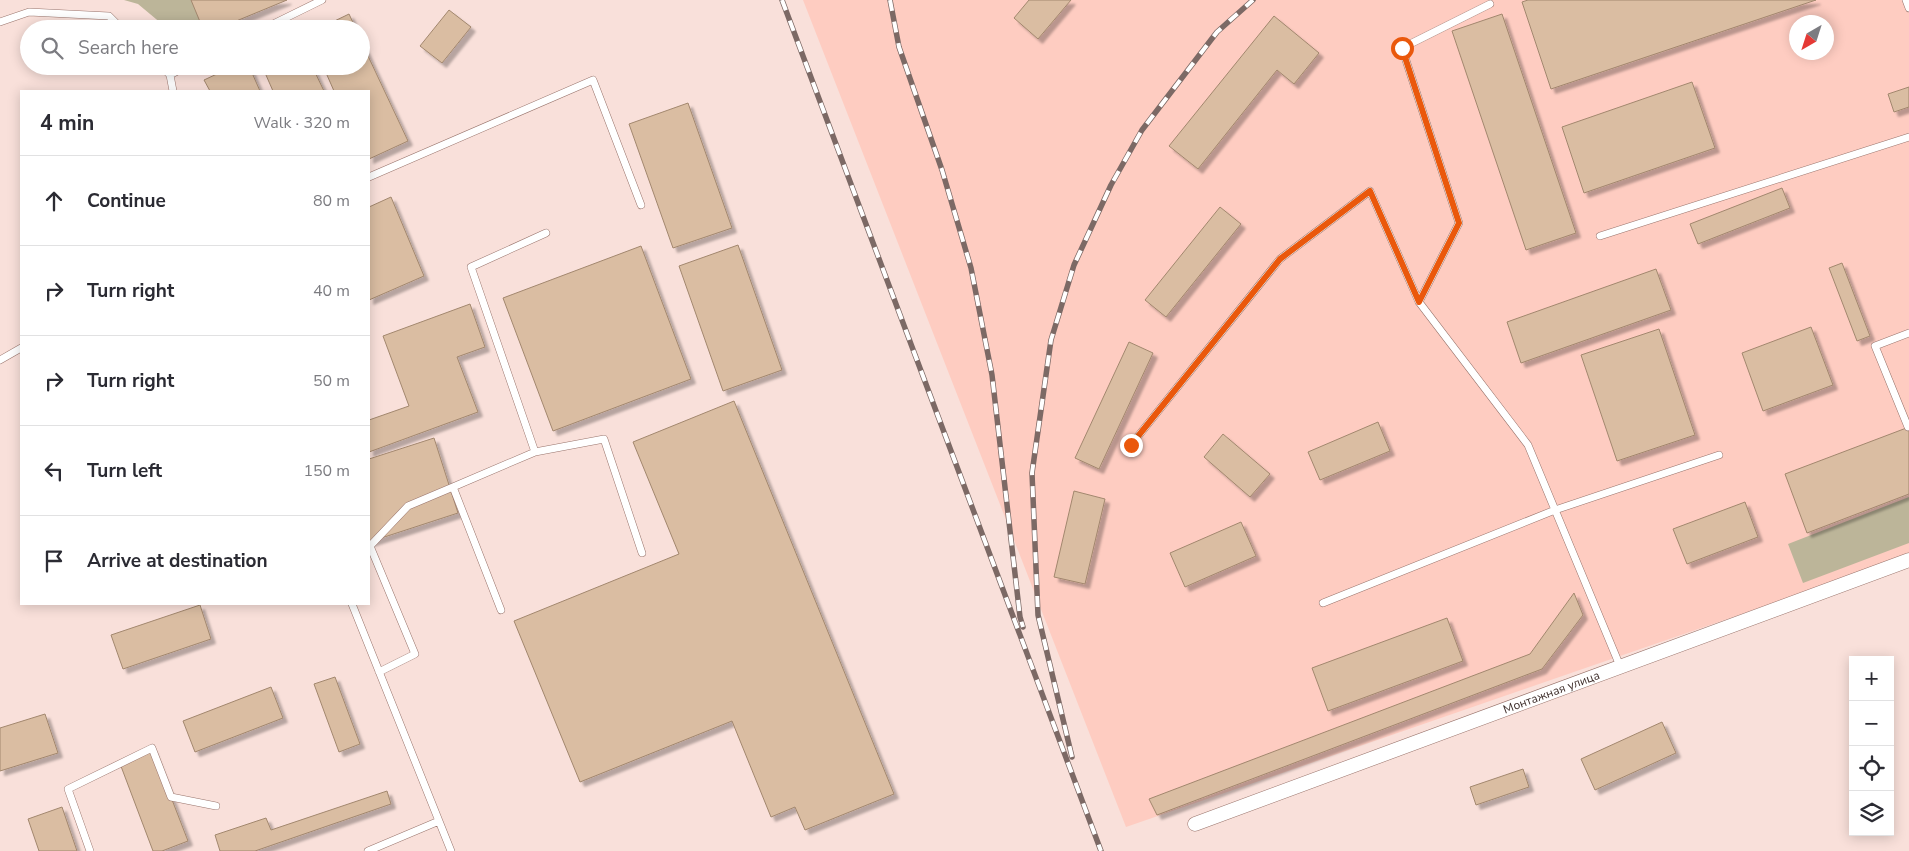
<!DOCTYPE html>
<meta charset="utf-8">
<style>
body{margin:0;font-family:"Nunito Sans",sans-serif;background:#f2f2f3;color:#2b2b33}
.controls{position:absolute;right:15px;bottom:15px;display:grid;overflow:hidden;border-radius:0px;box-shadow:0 2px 12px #0003}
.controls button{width:45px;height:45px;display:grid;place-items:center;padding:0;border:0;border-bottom:1px solid #e1e1e2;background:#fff;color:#2b2b33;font:25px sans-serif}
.compass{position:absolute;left:1789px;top:15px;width:45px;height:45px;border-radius:50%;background:#fff;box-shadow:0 2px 12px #0003;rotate:219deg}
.stop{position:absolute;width:15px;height:15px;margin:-11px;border:4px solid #ea580c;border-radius:50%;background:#fff}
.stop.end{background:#ea580c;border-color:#fff;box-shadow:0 1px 5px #0008}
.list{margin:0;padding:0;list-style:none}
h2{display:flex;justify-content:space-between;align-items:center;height:65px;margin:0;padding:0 20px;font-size:21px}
h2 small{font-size:16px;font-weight:400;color:#7c7c81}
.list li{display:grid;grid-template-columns:32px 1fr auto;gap:15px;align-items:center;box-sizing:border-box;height:90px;padding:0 20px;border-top:1px solid #e1e1e2}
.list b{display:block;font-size:19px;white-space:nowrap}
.list em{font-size:16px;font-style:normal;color:#7c7c81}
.icon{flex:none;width:28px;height:28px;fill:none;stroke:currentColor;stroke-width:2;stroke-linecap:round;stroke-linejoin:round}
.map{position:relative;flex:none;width:1909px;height:851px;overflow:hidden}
.search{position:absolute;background:#fff;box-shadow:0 2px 12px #0003;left:20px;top:20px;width:350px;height:55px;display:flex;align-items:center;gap:12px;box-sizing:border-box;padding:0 18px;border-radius:28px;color:#7c7c81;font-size:19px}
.panel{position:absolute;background:#fff;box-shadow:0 2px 12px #0003;left:20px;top:90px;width:350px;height:515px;border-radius:0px}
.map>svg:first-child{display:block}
.built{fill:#feccc1;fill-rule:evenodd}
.green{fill:#bcb599}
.building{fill:#dabda2;stroke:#a2876e;filter:url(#shadow)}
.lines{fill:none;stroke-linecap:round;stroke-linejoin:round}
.service-casing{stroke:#99746c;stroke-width:8}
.minor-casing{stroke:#99746c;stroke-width:15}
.service{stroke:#fff;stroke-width:7}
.minor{stroke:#fff;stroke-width:14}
.rail-casing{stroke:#7c6965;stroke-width:5.5}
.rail{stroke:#fff;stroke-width:4;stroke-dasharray:11;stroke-linecap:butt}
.route{stroke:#ea580c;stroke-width:6}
.labels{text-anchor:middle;stroke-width:4.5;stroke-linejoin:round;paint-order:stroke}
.street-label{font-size:12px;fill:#3e2e2b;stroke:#fff}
</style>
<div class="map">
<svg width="1909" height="851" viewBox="0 0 1909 851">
<defs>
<filter id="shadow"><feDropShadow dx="4.5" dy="4.5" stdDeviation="1" flood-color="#0004"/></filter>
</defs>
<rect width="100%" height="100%" fill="#f9e0da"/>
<!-- built -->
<path class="built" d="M 803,0 L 1909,0 L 1909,556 L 1126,827 ZM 1796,22 L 1826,22 L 1826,52 L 1796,52 Z"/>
<!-- green -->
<path class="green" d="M 124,0 L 258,0 L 184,29 L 168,29 L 138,4 Z
M 1909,497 L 1909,543 L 1803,583 L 1788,544 Z"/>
<!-- building -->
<path class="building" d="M 191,0 L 287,0 L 217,29 L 203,29 Z
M 1029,0 L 1071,0 L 1038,39 L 1014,18 Z
M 1528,0 L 1816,0 L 1551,89 L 1522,2 Z
M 449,10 L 471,27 L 442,63 L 420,46 Z
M 349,14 L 356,29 L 318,29 Z
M 1502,14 L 1576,233 L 1526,250 L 1452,31 Z
M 1274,16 L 1319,53 L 1294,84 L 1277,70 L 1198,169 L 1169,146 Z
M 361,41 L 408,141 L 369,159 L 369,91 L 334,91 L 323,66 L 361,66 Z
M 234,66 L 249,66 L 260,91 L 210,91 L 204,80 Z
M 262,66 L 312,66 L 324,91 L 273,91 Z
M 1692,82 L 1715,148 L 1584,193 L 1562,127 Z
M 1909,87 L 1909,107 L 1894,112 L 1888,94 Z
M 688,103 L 732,228 L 673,248 L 629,124 Z
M 1782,188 L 1790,208 L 1698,244 L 1690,224 Z
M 391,197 L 424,276 L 369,300 L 369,207 Z
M 1220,207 L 1241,224 L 1166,317 L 1145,300 Z
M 738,245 L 782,370 L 723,391 L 679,266 Z
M 641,246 L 691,379 L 553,431 L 503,298 Z
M 1842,263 L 1870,336 L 1857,341 L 1829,268 Z
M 1656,269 L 1671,310 L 1521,363 L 1507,322 Z
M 470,304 L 485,347 L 457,357 L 478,412 L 369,452 L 369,420 L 409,406 L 383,336 Z
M 1811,327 L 1833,385 L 1763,411 L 1742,353 Z
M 1659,329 L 1695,435 L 1617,461 L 1581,355 Z
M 1129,342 L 1153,353 L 1099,469 L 1075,458 Z
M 734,401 L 894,794 L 805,830 L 795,807 L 771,817 L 732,721 L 580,782 L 514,621 L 679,554 L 633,442 Z
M 1378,422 L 1390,451 L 1320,480 L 1308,452 Z
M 1909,427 L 1909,494 L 1807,533 L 1785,474 Z
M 1223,434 L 1270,474 L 1250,497 L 1204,457 Z
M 434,438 L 458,513 L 369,542 L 369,459 Z
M 1074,491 L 1105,499 L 1085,584 L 1054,577 Z
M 1745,502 L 1758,537 L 1687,564 L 1673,529 Z
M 1241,522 L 1256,556 L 1185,587 L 1170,553 Z
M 1574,593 L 1583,615 L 1542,669 L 1157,815 L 1149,799 L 1530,654 Z
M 200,605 L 211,639 L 123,669 L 111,635 Z
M 1447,618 L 1463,661 L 1328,711 L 1312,668 Z
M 335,677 L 360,744 L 339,752 L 314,684 Z
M 271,687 L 283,718 L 195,752 L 183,721 Z
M 45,714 L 58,753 L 0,771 L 0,728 Z
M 1662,722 L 1676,753 L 1595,790 L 1581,759 Z
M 152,748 L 188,841 L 162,851 L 153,851 L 119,761 Z
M 1523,769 L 1529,787 L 1476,805 L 1470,787 Z
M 387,791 L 391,804 L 255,851 L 220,851 L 215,835 L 266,818 L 271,830 Z
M 62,807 L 77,851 L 39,851 L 28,819 Z"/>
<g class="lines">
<!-- service casing -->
<g class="service-casing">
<path id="service" d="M 1906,0 L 1909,8
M 0,22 L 29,12 L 109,16 L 122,29
M 263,29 L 322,0
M 161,66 L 170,75 L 187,66
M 170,75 L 173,91
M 369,177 L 593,80 L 641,205
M 1600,236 L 1909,137
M 1419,302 L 1459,223 L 1402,48 L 1490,4
M 0,360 L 21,348
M 1908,427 L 1875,346 L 1909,333
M 1131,445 L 1280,259 L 1370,191 L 1419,302 L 1528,445 L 1620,666
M 535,452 L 604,439 L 642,553
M 453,487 L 535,452 L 471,267 L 546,233
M 1323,603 L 1555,510 L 1719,455
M 352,604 L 451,851
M 379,672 L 415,654 L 370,546 L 408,506 L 453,487 L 501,610
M 90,851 L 68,789 L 152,748 L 171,797 L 216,806
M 368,851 L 439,821"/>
</g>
<!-- minor casing -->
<g class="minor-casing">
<g id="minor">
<path id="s1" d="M 1195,824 L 1909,560"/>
</g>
</g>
<!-- service -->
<use href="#service" class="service"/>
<!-- minor -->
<use href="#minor" class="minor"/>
<!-- rail casing -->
<g class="rail-casing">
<path id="rail" d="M 782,0 L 1101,851
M 890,0 L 899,47 L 942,170 L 971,268 L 992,375 L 1020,617 L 1023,627
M 1072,757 L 1038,615 L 1032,473 L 1051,340 L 1074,265 L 1111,185 L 1142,130 L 1217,32 L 1253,0"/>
</g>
<!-- rail -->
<use href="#rail" class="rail"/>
</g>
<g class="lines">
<!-- route -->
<path class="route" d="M 1131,445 L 1280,259 L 1370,191 L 1419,302 L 1459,223 L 1402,48"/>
</g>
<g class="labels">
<!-- street labels -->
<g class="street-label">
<text dy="4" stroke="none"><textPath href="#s1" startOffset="380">Монтажная улица</textPath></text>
</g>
</g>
</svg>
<div class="controls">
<button>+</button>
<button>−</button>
<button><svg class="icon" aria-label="locate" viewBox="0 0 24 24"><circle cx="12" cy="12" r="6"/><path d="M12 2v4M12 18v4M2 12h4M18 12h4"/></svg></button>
<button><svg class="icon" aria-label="layers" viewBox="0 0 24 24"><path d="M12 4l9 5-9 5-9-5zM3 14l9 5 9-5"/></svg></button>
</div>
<svg class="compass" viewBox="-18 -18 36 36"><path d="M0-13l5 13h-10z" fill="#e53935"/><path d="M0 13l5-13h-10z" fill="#7c7c81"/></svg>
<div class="stop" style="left:1402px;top:48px"></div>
<div class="stop end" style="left:1131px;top:445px"></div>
<div class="search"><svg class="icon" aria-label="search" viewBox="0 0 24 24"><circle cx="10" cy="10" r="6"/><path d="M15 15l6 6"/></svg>Search here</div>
<section class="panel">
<h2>4 min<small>Walk · 320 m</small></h2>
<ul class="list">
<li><svg class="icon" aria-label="ahead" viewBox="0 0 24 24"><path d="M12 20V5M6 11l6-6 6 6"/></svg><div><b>Continue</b></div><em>80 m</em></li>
<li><svg class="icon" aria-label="right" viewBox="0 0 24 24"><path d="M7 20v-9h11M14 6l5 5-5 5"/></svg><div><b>Turn right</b></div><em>40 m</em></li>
<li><svg class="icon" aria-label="right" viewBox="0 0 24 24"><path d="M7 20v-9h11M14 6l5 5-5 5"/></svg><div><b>Turn right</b></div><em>50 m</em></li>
<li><svg class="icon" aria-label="left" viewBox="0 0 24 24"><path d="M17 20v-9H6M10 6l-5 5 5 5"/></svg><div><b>Turn left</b></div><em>150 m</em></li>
<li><svg class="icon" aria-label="arrive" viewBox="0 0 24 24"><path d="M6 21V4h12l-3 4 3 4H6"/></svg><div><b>Arrive at destination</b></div></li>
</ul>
</section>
</div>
